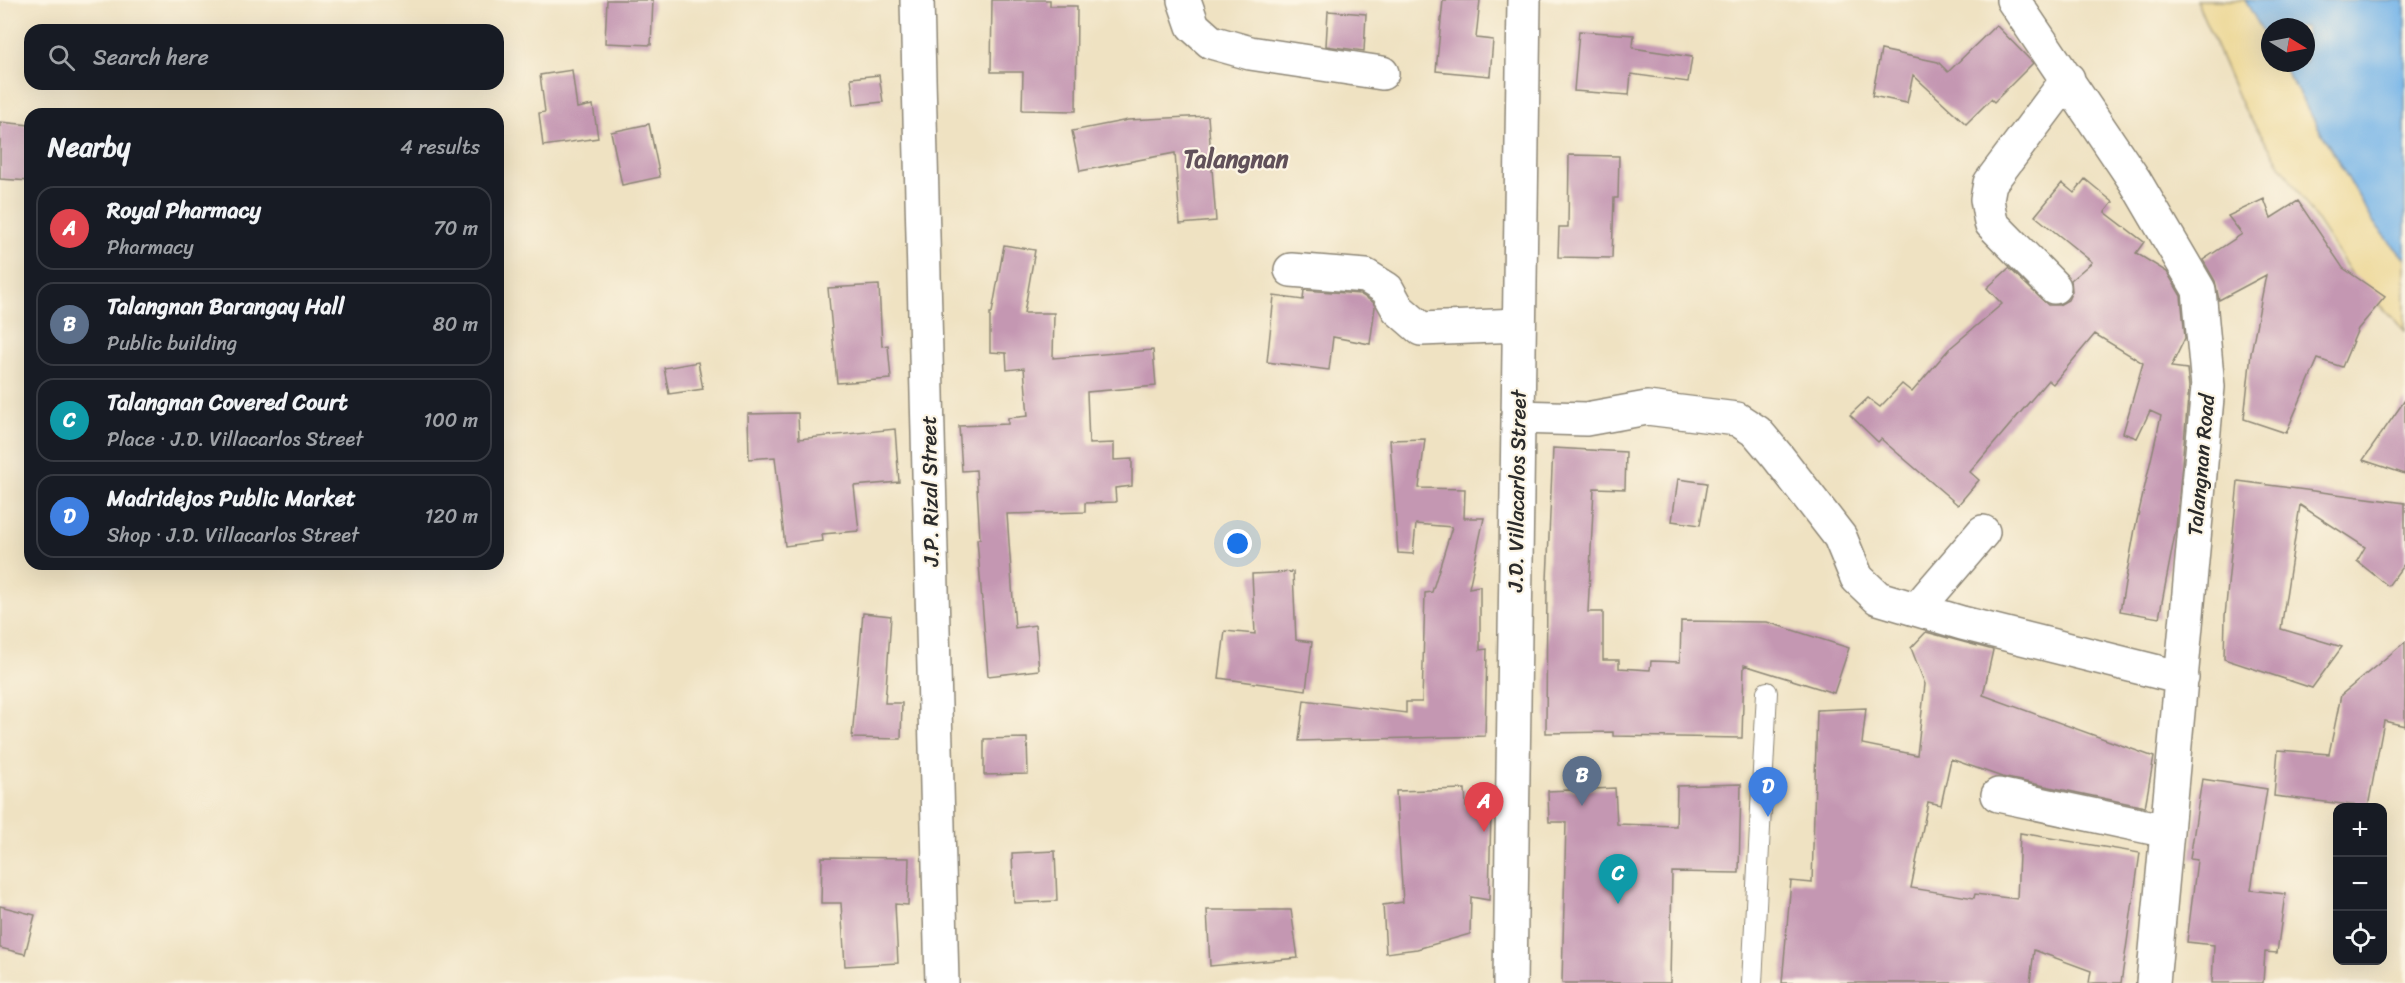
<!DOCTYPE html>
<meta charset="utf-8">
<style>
body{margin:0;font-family:Sriracha,sans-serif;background:#20242c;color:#f1f3f6}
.controls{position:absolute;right:18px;bottom:18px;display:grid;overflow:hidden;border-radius:12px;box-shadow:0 6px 24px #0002}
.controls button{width:54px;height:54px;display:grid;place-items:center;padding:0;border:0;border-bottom:2px solid #363941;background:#171b24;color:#f1f3f6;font:30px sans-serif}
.compass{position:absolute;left:2261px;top:18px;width:54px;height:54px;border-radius:50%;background:#171b24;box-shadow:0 6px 24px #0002;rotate:100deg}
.you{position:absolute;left:1238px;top:544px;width:21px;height:21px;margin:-15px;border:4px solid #fff;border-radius:50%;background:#1a73e8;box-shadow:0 0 0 9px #1a73e833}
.badge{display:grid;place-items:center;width:39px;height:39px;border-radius:50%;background:#b45309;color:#fff;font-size:20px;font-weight:700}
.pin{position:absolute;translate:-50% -50px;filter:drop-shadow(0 2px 3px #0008)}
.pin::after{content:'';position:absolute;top:32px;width:21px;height:18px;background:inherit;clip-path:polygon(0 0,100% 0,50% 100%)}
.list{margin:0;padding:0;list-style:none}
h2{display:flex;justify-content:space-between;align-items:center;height:78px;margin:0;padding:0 24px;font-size:26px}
h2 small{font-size:20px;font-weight:400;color:#9ea1a6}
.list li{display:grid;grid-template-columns:39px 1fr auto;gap:18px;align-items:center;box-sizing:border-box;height:84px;margin:0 12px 12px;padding:0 12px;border:2px solid #363941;border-radius:18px}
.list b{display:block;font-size:22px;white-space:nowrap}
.list p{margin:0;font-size:20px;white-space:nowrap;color:#9ea1a6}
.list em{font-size:20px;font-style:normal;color:#9ea1a6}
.icon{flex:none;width:33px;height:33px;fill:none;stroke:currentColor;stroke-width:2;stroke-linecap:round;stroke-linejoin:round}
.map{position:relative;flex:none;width:2405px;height:983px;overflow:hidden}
.search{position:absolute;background:#171b24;box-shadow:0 6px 24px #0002;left:24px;top:24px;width:480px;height:66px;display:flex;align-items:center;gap:15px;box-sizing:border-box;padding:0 21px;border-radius:18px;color:#9ea1a6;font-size:22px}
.panel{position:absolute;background:#171b24;box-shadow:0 6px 24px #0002;left:24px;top:108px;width:480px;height:462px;border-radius:18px}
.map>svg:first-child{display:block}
.sand{fill:#eeda9e;stroke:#8c8264;stroke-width:1.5}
.water{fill:#75b4e8;stroke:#50708a;stroke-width:1.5}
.building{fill:#c497b2}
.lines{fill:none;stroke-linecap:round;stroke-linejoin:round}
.lane-casing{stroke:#8d8676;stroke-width:22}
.street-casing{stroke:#8d8676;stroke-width:36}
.secondary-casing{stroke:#8d8676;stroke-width:36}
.lane{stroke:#fff;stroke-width:20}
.street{stroke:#fff;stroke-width:33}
.secondary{stroke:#fff;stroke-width:33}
.labels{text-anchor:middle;stroke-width:4.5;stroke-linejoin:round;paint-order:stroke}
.street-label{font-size:21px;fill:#2b2b2b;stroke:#fcf5e5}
.quarter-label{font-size:24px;font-weight:bold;fill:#61515a;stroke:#fcf5e5}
</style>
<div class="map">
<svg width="2405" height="983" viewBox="0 0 2405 983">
<rect width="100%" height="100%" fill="#fcf5e5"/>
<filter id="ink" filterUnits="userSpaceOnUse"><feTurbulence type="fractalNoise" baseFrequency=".0167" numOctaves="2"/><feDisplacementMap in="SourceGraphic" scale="12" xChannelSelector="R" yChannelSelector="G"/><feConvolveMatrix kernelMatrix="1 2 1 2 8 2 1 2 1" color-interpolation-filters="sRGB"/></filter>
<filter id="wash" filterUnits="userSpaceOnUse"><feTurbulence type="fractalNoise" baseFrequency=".008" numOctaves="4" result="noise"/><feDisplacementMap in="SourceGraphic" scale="24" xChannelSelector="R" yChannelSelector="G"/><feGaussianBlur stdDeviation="1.35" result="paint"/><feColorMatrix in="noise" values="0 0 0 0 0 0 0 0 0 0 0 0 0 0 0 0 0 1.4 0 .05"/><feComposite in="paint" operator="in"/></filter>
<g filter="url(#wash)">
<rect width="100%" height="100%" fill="#efe2c2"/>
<!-- sand -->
<path class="sand" d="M 2196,0 L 2245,0 L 2270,44 L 2270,63 L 2281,63 L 2374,223 L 2405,259 L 2405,331 L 2353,276 L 2242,106 Z"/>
<!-- water -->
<path class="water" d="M 2245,0 L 2405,0 L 2405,259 L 2374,223 L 2281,63 L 2306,63 L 2306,27 L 2270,27 L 2270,44 Z"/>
<g id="blocks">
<!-- building -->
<path class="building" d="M 607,0 L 653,0 L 651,45 L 605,43 Z
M 992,0 L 1050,0 L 1050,6 L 1077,6 L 1076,111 L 1022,110 L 1023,72 L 991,72 Z
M 1443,0 L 1480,0 L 1476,38 L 1493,40 L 1490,76 L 1436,71 Z
M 1328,11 L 1366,14 L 1364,51 L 1326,46 Z
M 1996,25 L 2033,63 L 1994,102 L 1991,99 L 1966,124 L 1913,75 L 1907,103 L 1872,96 L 1881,50 L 1938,62 L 1948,72 Z
M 1579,31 L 1634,35 L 1633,48 L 1692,57 L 1688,82 L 1631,74 L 1629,95 L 1574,91 Z
M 572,70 L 577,108 L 593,105 L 598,138 L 543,146 L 539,113 L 545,112 L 540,75 Z
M 879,75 L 883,102 L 854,105 L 851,78 Z
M 1208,116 L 1216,221 L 1180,224 L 1175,153 L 1080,171 L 1072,131 L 1128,120 Z
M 0,122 L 30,125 L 30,181 L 0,179 Z
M 649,124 L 660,177 L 622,185 L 611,132 Z
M 1569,155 L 1619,156 L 1618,198 L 1614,198 L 1612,258 L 1558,257 L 1559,227 L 1568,227 Z
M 2085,179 L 2113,202 L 2105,212 L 2144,242 L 2136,253 L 2167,272 L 2181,296 L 2185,338 L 2171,367 L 2187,369 L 2189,387 L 2176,529 L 2159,618 L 2120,611 L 2135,529 L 2161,416 L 2150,411 L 2137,438 L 2123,433 L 2143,363 L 2095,334 L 2053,384 L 2048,380 L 1970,472 L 1979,480 L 1958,505 L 1881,439 L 1878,442 L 1850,415 L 1868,398 L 1880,407 L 1902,384 L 1912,392 L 1949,349 L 2002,304 L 1987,288 L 2009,268 L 2048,305 L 2059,305 L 2068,300 L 2072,291 L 2071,280 L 2092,262 L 2035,216 L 2062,183 L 2074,193 Z
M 2264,199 L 2271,218 L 2298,201 L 2343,268 L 2385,297 L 2358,329 L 2342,367 L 2318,359 L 2286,433 L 2244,419 L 2251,353 L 2266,275 L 2219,300 L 2215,281 L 2203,260 L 2242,234 L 2228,216 Z
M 1004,245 L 1035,250 L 1024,313 L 1054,313 L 1053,358 L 1153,350 L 1156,386 L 1087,392 L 1089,444 L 1114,443 L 1114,460 L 1132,459 L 1132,486 L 1115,488 L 1116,502 L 1085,503 L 1085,512 L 1007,514 L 1015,628 L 1035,625 L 1039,670 L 988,676 L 977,539 L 980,539 L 976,470 L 962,471 L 959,426 L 1008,424 L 1008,418 L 1028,416 L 1024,368 L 1007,370 L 1006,353 L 990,352 L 990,313 L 992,313 Z
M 879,285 L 882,346 L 888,345 L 891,379 L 837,383 L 828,288 Z
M 1304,290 L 1360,294 L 1373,302 L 1375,307 L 1370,344 L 1333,337 L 1329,370 L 1267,362 L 1274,296 L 1303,300 Z
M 698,362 L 703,389 L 669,394 L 664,368 Z
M 2405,400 L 2405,474 L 2363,460 Z
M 798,413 L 799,439 L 895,429 L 899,482 L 854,486 L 859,531 L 822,534 L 823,541 L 785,546 L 775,457 L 749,459 L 748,414 Z
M 1425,439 L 1419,488 L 1465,489 L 1464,518 L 1484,518 L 1469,588 L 1480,586 L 1480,650 L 1487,649 L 1485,736 L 1299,741 L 1304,700 L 1406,713 L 1406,702 L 1422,702 L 1425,593 L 1432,592 L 1452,527 L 1416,524 L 1413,554 L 1398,553 L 1390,440 Z
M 1553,448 L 1626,452 L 1625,489 L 1594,488 L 1588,612 L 1603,612 L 1603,660 L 1619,660 L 1619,668 L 1650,670 L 1651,661 L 1680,662 L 1681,621 L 1767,622 L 1849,648 L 1834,693 L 1744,665 L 1742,738 L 1613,736 L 1613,732 L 1546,733 L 1547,580 Z
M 1678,479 L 1707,483 L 1700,525 L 1672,521 Z
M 2238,481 L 2405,503 L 2405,563 L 2388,586 L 2357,561 L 2365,547 L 2300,505 L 2281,629 L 2342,647 L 2312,688 L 2224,659 L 2225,616 Z
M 1293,572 L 1296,640 L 1312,642 L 1306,690 L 1219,678 L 1225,631 L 1255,634 L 1252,574 Z
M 863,613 L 891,616 L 885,703 L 902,703 L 901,739 L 852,738 Z
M 1926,632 L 1993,650 L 1983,695 L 2154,757 L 2145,807 L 2002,777 L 1951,759 L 1941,805 L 1928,802 L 1911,888 L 1974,898 L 1975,894 L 2017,899 L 2020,833 L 2140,853 L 2121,983 L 2089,983 L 2091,971 L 2034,950 L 2030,983 L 1782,983 L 1791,881 L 1812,883 L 1817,710 L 1866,708 L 1862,744 L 1917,755 L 1925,684 L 1911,648 Z
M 2405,642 L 2405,726 L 2384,721 L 2368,807 L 2274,796 L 2278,750 L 2329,754 L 2341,695 Z
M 1027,738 L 1028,774 L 984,775 L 984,739 Z
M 2202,779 L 2267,789 L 2251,890 L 2285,894 L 2277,953 L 2265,952 L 2263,983 L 2212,983 L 2214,945 L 2187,942 L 2197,860 L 2190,859 Z
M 1741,784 L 1739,873 L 1672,872 L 1670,983 L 1562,983 L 1566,822 L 1549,822 L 1548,791 L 1615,788 L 1617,824 L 1676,826 L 1677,786 Z
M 1465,789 L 1466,807 L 1491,808 L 1489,900 L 1471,897 L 1470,934 L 1417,949 L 1386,953 L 1383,905 L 1403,902 L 1396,791 Z
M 1055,851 L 1057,901 L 1014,903 L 1012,853 Z
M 822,857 L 909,858 L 908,905 L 895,904 L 898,963 L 845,966 L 841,903 L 821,903 Z
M 0,906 L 35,915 L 25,954 L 0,948 Z
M 1207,910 L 1291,910 L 1298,958 L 1210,966 Z"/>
</g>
</g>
<g filter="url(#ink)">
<use href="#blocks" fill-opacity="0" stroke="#8d8676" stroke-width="1.5"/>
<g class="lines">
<!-- lane casing -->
<g class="lane-casing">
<path id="lane" d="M 1752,983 L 1767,692"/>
</g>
<!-- street casing -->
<g class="street-casing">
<path id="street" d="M 917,0 L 942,983
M 1184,0 L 1193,26 L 1211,42 L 1250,53 L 1382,73
M 2013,0 L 2135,181 L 2199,290 L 2208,387 L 2153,983
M 1291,270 L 1366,276 L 1387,289 L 1398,309 L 1421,329 L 1519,325
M 2054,287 L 1991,223 L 1987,199 L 1990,183 L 2068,79
M 1518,417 L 1586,419 L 1647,408 L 1737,419 L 1757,432 L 1778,457 L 1840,537 L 1857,578 L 1878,598 L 1962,623 L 2182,678
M 1918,608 L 1983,532
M 1998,795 L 2167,831"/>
</g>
<!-- secondary casing -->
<g class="secondary-casing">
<path id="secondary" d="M 1510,983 L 1524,0"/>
</g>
<!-- lane -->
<use href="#lane" class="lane"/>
<!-- street -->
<use href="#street" class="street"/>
<!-- secondary -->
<use href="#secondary" class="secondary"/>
</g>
</g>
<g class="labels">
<!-- street labels -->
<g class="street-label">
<text transform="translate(2201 465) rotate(-85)" y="7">Talangnan Road</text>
<text transform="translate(930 491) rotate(-91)" y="7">J.P. Rizal Street</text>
<text transform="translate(1517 491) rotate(-89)" y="7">J.D. Villacarlos Street</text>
</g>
<!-- quarter labels -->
<g class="quarter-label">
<text x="1236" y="167">Talangnan</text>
</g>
</g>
</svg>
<div class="controls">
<button>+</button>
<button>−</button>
<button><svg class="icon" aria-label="locate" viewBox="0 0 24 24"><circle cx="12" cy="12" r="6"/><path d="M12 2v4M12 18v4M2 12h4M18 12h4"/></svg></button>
</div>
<svg class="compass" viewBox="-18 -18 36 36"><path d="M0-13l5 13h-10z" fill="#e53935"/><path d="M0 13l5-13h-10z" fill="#9ea1a6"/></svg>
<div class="you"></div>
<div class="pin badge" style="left:1484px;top:832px;background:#e0444e">A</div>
<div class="pin badge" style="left:1582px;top:806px;background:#5c6f8a">B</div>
<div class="pin badge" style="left:1618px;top:904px;background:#0f9aa8">C</div>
<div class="pin badge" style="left:1768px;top:817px;background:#3f7fe0">D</div>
<div class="search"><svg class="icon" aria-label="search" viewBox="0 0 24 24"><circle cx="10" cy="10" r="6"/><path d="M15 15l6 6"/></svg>Search here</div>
<section class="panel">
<h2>Nearby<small>4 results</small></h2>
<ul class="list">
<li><span class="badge" style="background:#e0444e">A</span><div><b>Royal Pharmacy</b><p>Pharmacy</p></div><em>70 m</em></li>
<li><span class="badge" style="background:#5c6f8a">B</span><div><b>Talangnan Barangay Hall</b><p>Public building</p></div><em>80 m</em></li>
<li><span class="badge" style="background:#0f9aa8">C</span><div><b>Talangnan Covered Court</b><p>Place · J.D. Villacarlos Street</p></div><em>100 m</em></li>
<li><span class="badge" style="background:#3f7fe0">D</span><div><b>Madridejos Public Market</b><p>Shop · J.D. Villacarlos Street</p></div><em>120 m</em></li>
</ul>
</section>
</div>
